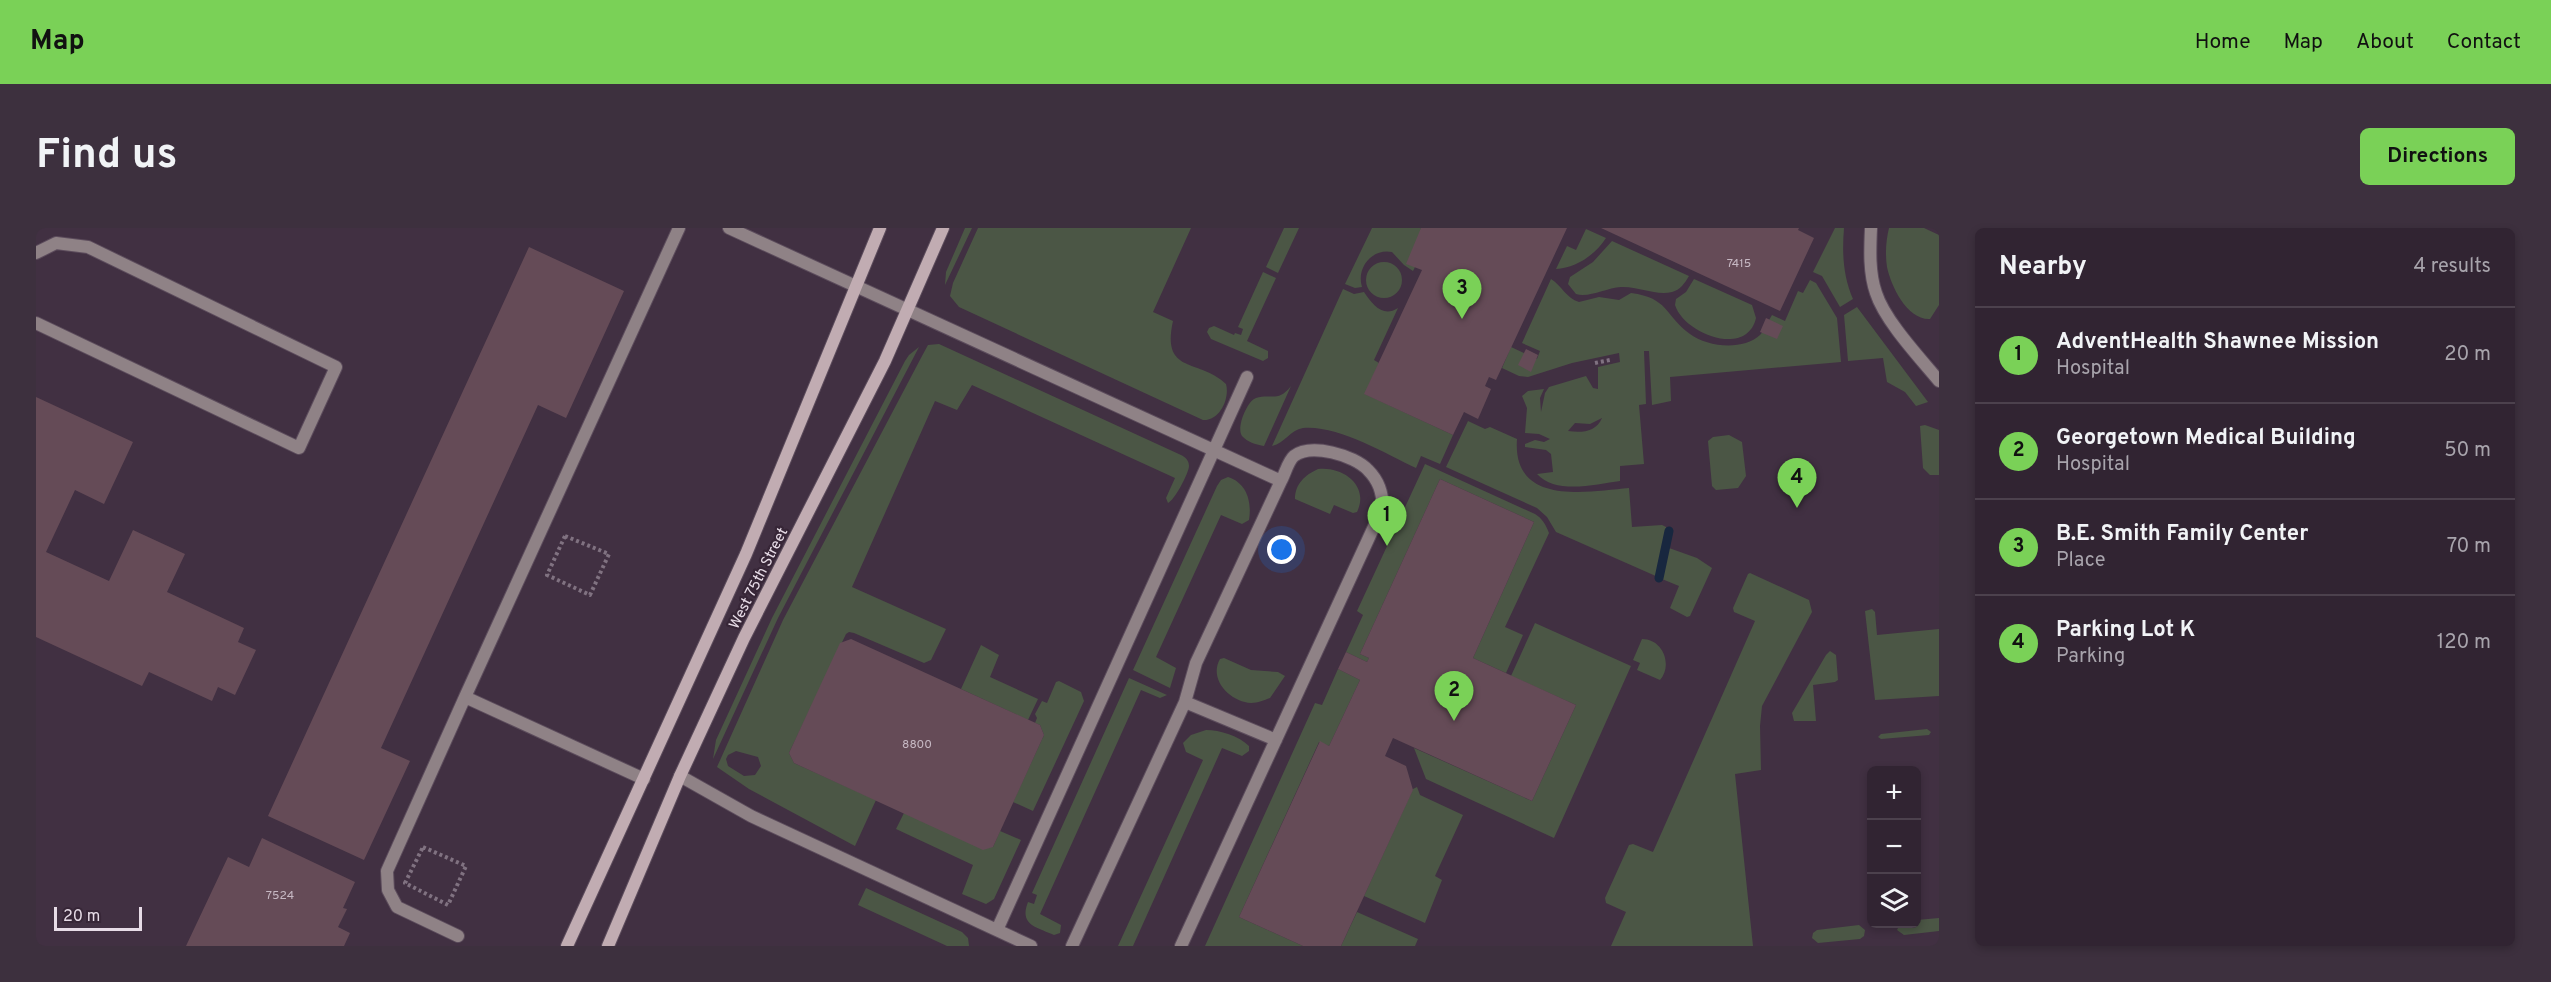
<!DOCTYPE html>
<meta charset="utf-8">
<style>
body{margin:0;font-family:Overpass,sans-serif;background:#3d303e;color:#f1f3f6}
.controls{position:absolute;right:18px;bottom:18px;display:grid;overflow:hidden;border-radius:9px;box-shadow:0 3px 9px #0003}
.controls button{width:54px;height:54px;display:grid;place-items:center;padding:0;border:0;border-bottom:2px solid #4c414d;background:#312432;color:#f1f3f6;font:30px sans-serif}
.scale{position:absolute;left:18px;bottom:15px;width:88px;box-sizing:border-box;padding-left:6px;border:3px solid #e7dce7;border-top:0;font-size:16px;line-height:21px;white-space:nowrap;color:#e7dce7;-webkit-text-stroke:4px #372637;paint-order:stroke}
.you{position:absolute;left:1246px;top:322px;width:21px;height:21px;margin:-15px;border:4px solid #fff;border-radius:50%;background:#1a73e8;box-shadow:0 0 0 9px #1a73e833}
.badge{display:grid;place-items:center;width:39px;height:39px;border-radius:50%;background:#7ad157;color:#111;font-size:20px;font-weight:700}
.pin{position:absolute;translate:-50% -50px;filter:drop-shadow(0 2px 3px #0008)}
.pin::after{content:'';position:absolute;top:32px;width:21px;height:18px;background:inherit;clip-path:polygon(0 0,100% 0,50% 100%)}
.list{margin:0;padding:0;list-style:none}
h2{display:flex;justify-content:space-between;align-items:center;height:78px;margin:0;padding:0 24px;font-size:26px}
h2 small{font-size:20px;font-weight:400;color:#a8a4ac}
.list li{display:grid;grid-template-columns:39px 1fr auto;gap:18px;align-items:center;box-sizing:border-box;height:96px;padding:0 24px;border-top:2px solid #4c414d}
.list b{display:block;font-size:22px;white-space:nowrap}
.list p{margin:0;font-size:20px;white-space:nowrap;color:#a8a4ac}
.list em{font-size:20px;font-style:normal;color:#a8a4ac}
.icon{flex:none;width:33px;height:33px;fill:none;stroke:currentColor;stroke-width:2;stroke-linecap:round;stroke-linejoin:round}
.map{position:relative;flex:none;width:1903px;height:718px;overflow:hidden;border-radius:9px}
header{display:flex;align-items:center;gap:36px;box-sizing:border-box;height:84px;padding:0 30px;background:#7ad157;color:#111}
header strong{font-size:28px}
nav{display:flex;gap:33px;margin-inline-start:auto;font-size:21px}
.intro{display:flex;align-items:center;justify-content:space-between;box-sizing:border-box;height:144px;padding:0 36px}
h1{margin:0;font-size:42px}
.button{padding:15px 27px;border-radius:9px;background:#7ad157;color:#111;font-size:21px;font-weight:700}
main{display:flex;gap:36px;padding:0 36px}
aside{flex:1;background:#312432;border-radius:9px;box-shadow:0 3px 9px #0003}
.map>svg:first-child{display:block}
.green{fill:#4b5645;fill-rule:evenodd}
.lines{fill:none;stroke-linecap:round;stroke-linejoin:round}
.stream{stroke:#18273f;stroke-width:9}
.building{fill:#654b57}
.lane-casing{stroke:#5c4c5c;stroke-width:14}
.secondary-casing{stroke:#5c4c5c;stroke-width:14}
.path{stroke:#807281;stroke-width:4;stroke-dasharray:3 3;stroke-linecap:butt}
.lane{stroke:#8f8286;stroke-width:12}
.secondary{stroke:#c1acb2;stroke-width:12}
.labels{text-anchor:middle;stroke-width:4.5;stroke-linejoin:round;paint-order:stroke}
.number-label{font-size:12px;fill:#c6b8c3}
.street-label{font-size:15px;fill:#e7dce7;stroke:#372637}
</style>
<header>
<strong>Map</strong>
<nav><a>Home</a><a>Map</a><a>About</a><a>Contact</a></nav>
</header>
<div class="intro"><h1>Find us</h1><a class="button">Directions</a></div>
<main>
<div class="map">
<svg width="1903" height="718" viewBox="0 0 1903 718">
<rect width="100%" height="100%" fill="#413042"/>
<!-- green -->
<path class="green" d="M 929,0 L 936,0 L 909,57 L 910,44 Z
M 942,0 L 1155,0 L 1117,84 L 1137,93 C 1125,147 1163,130 1190,156 C 1194,170 1184,193 1167,192 L 923,79 L 914,68 L 917,55 Z
M 1248,0 L 1263,0 L 1242,45 L 1230,39 Z
M 1336,0 L 1385,0 L 1379,39 L 1377,43 L 1368,37 L 1356,24 C 1336,20 1320,40 1326,59 L 1319,60 L 1309,56 Z
M 1799,0 L 1808,0 C 1806,25 1807,48 1817,71 L 1804,79 L 1786,48 L 1777,44 Z
M 1853,0 L 1888,0 L 1903,7 L 1903,77 L 1894,91 C 1871,92 1855,58 1851,39 C 1849,26 1850,12 1853,0 Z
M 1550,1 L 1570,10 C 1559,27 1540,40 1520,41 L 1531,18 L 1540,22 Z
M 1576,13 L 1653,48 C 1649,55 1644,62 1636,64 C 1620,68 1602,58 1585,59 C 1570,60 1553,70 1540,66 L 1532,56 L 1534,49 L 1557,34 Z
M1330 52a18 18 0 1 1 36 0a18 18 0 1 1-36 0Z
M 1227,44 L 1240,50 L 1211,113 L 1232,123 L 1232,130 L 1227,133 L 1175,111 L 1171,104 L 1173,100 L 1178,98 L 1198,107 L 1199,105 L 1205,107 L 1207,101 L 1202,99 Z
M 1515,51 C 1526,58 1530,70 1543,74 L 1563,69 L 1583,72 L 1595,65 C 1633,70 1628,87 1654,106 C 1671,119 1707,123 1724,107 C 1729,102 1732,93 1736,87 L 1749,93 L 1762,63 L 1767,65 L 1774,52 L 1780,55 L 1801,90 L 1805,134 L 1634,149 L 1635,173 L 1616,177 L 1613,123 L 1608,123 L 1610,176 L 1603,177 L 1608,236 L 1584,238 L 1584,253 C 1560,256 1520,267 1501,246 L 1517,244 L 1515,226 L 1510,222 L 1489,219 L 1489,216 L 1499,212 L 1508,214 L 1514,211 L 1503,206 L 1489,205 L 1491,180 L 1486,168 L 1492,163 L 1508,161 L 1504,170 L 1505,184 L 1509,165 L 1513,159 L 1550,148 L 1557,160 L 1562,161 L 1562,139 L 1584,134 L 1583,125 L 1536,135 L 1492,149 L 1483,148 L 1466,140 L 1475,119 L 1501,131 L 1504,123 L 1486,115 ZM 1566,190 C 1560,204 1546,205 1532,203 L 1539,195 L 1554,196 Z
M 1658,51 L 1716,77 L 1720,90 C 1711,130 1648,106 1639,77 L 1640,71 L 1650,64 Z
M 1307,61 L 1318,66 L 1328,64 C 1337,77 1347,90 1362,80 L 1338,132 L 1343,135 L 1329,166 L 1417,207 L 1404,236 L 1385,228 L 1380,240 C 1348,225 1302,197 1267,200 C 1254,202 1249,215 1236,218 Z
M 1821,79 L 1892,174 L 1880,178 L 1869,164 L 1851,154 L 1847,130 L 1812,133 L 1808,87 Z
M 903,116 L 1145,227 C 1149,229 1153,232 1153,238 C 1153,245 1138,273 1132,275 L 1130,270 L 1139,250 L 936,157 L 921,182 L 899,173 L 816,359 L 910,401 L 895,432 L 888,435 L 818,405 L 813,404 L 810,406 L 753,525 L 758,535 L 840,572 L 819,618 L 713,561 L 681,539 L 747,392 L 886,128 L 892,117 ZM 700,523 L 722,529 L 725,538 L 719,547 L 708,548 L 692,538 L 690,531 L 692,527 Z
M 883,119 L 742,390 L 677,531 L 680,512 L 736,390 L 869,133 L 873,127 Z
M 1255,158 L 1228,218 C 1221,217 1211,214 1206,208 C 1200,200 1211,173 1220,170 C 1235,165 1242,175 1255,158 Z
M 1432,193 L 1449,201 L 1454,199 L 1481,211 C 1476,278 1550,264 1593,260 L 1596,299 L 1626,297 L 1630,299 L 1630,310 L 1622,349 L 1520,304 L 1511,289 L 1501,280 L 1410,239 Z
M 1889,197 L 1903,202 L 1903,247 L 1894,247 L 1887,240 L 1884,198 Z
M 1693,207 L 1706,214 L 1710,248 L 1702,260 L 1680,262 L 1676,258 L 1672,213 L 1677,209 Z
M 1389,236 L 1499,286 C 1506,290 1510,297 1513,305 L 1469,399 L 1487,407 L 1470,445 L 1437,430 L 1498,294 L 1404,251 L 1324,426 L 1333,430 L 1331,434 L 1310,424 L 1327,387 L 1321,383 Z
M 1282,241 C 1306,238 1334,257 1321,284 L 1317,285 L 1298,277 L 1294,286 L 1259,271 C 1259,256 1269,247 1282,241 Z
M 1192,249 C 1211,255 1216,274 1213,292 L 1206,296 L 1185,287 L 1120,429 L 1140,440 L 1134,460 L 1097,442 L 1181,258 L 1185,252 Z
M 1633,320 L 1661,330 L 1676,340 L 1654,388 L 1651,389 L 1634,380 L 1643,358 L 1626,351 Z
M 1714,345 L 1773,372 L 1776,384 L 1726,478 L 1724,498 L 1725,542 L 1699,546 L 1717,718 L 1575,718 L 1590,684 L 1570,675 L 1569,670 L 1593,617 L 1597,616 L 1617,624 L 1719,393 L 1698,384 L 1697,380 L 1712,346 Z
M 1836,381 L 1839,384 L 1841,407 L 1903,401 L 1903,468 L 1839,472 L 1829,383 Z
M 1499,395 L 1595,438 L 1518,610 L 1390,551 L 1378,520 L 1496,573 L 1540,477 L 1475,448 Z
M 1606,411 C 1627,411 1637,437 1624,452 L 1601,442 L 1604,435 L 1597,432 Z
M 945,417 L 963,427 L 954,449 L 1002,471 L 992,492 L 925,461 Z
M 1794,423 L 1800,427 L 1802,452 L 1799,454 L 1777,457 L 1780,493 L 1758,493 L 1756,485 L 1790,427 Z
M 1188,430 L 1215,442 L 1242,444 L 1249,448 L 1234,470 C 1228,472 1222,475 1215,475 C 1195,474 1172,452 1184,431 Z
M 1302,441 L 1324,452 L 1293,518 L 1283,514 L 1203,689 L 1267,718 L 1169,718 L 1279,475 L 1286,477 Z
M 1093,450 L 1131,467 L 1124,470 L 1105,462 L 1004,686 L 1025,697 L 1024,705 L 1018,707 C 1000,699 983,697 992,674 L 998,676 L 1001,667 L 996,665 Z
M 1023,453 L 1045,464 L 1048,473 L 997,583 L 977,574 L 1008,507 L 1004,497 L 999,495 L 1001,490 L 999,486 L 1006,473 L 1011,475 L 1020,454 Z
M 1891,501 L 1895,504 L 1893,507 L 1845,511 L 1842,509 L 1845,506 Z
M 1170,502 C 1184,502 1203,508 1213,518 L 1213,523 L 1206,528 L 1186,520 L 1097,718 L 1082,718 L 1167,532 L 1150,524 L 1147,515 L 1155,507 Z
M 1381,559 L 1384,567 L 1427,587 L 1399,648 L 1406,652 L 1389,695 L 1328,668 L 1377,561 Z
M 868,585 L 957,619 L 964,603 L 985,612 L 958,671 L 950,676 L 926,666 L 937,637 L 860,601 Z
M 830,660 L 926,704 L 932,710 L 933,718 L 911,718 L 822,677 Z
M 1321,684 L 1382,711 L 1379,718 L 1305,718 Z
M 1903,690 L 1903,703 L 1868,707 L 1861,702 L 1864,696 L 1880,696 L 1881,692 Z
M 1823,697 L 1829,702 L 1828,708 L 1824,711 L 1782,715 L 1776,710 L 1777,705 L 1781,702 Z"/>
<g class="lines">
<!-- stream -->
<path class="stream" d="M 1623,350 L 1633,303"/>
</g>
<!-- building -->
<path class="building" d="M 1385,0 L 1531,0 L 1460,152 L 1453,149 L 1449,158 L 1455,161 L 1442,191 L 1428,184 L 1417,207 L 1328,166 L 1386,42 L 1370,36 Z
M 1565,0 L 1763,0 L 1762,2 L 1778,10 L 1744,83 Z
M 493,19 L 588,63 L 530,190 L 502,177 L 345,520 L 374,533 L 328,632 L 232,588 Z
M 1730,90 L 1747,98 L 1741,111 L 1724,104 Z
M 1490,121 L 1502,127 L 1495,144 L 1482,137 Z
M 0,169 L 97,214 L 68,276 L 39,262 L 10,324 L 73,353 L 97,302 L 149,326 L 131,364 L 208,400 L 202,414 L 220,422 L 199,467 L 182,459 L 176,473 L 113,444 L 106,458 L 0,409 Z
M 1404,251 L 1498,294 L 1437,430 L 1540,477 L 1496,573 L 1357,510 L 1349,528 L 1370,538 L 1377,562 L 1305,718 L 1267,718 L 1203,689 L 1284,513 L 1293,518 L 1324,452 L 1302,441 L 1310,424 L 1331,434 L 1333,430 L 1324,426 Z
M 815,411 L 1004,497 L 1008,507 L 957,619 L 947,622 L 758,535 L 753,525 L 804,415 Z
M 226,610 L 319,654 L 307,680 L 311,681 L 302,699 L 314,705 L 308,718 L 150,718 L 192,629 L 213,639 Z"/>
<g class="lines">
<!-- lane casing -->
<g class="lane-casing">
<path id="lane" d="M 693,0 L 1245,253 L 1160,435 L 1149,474 L 1036,718
M 1835,0 C 1834,22 1833,45 1840,65 C 1849,93 1884,130 1903,153
M 0,25 L 20,15 L 52,19 L 300,139 L 263,220 L 0,95
M 1149,474 L 1240,512
M 644,548 L 715,588 L 995,718
M 608,551 L 429,469 L 643,0
M 961,702 L 1211,149
M 422,708 L 361,679 L 352,662 L 351,643 L 429,469
M 1145,718 L 1347,279 C 1346,264 1343,253 1332,242 C 1318,227 1275,215 1258,228 C 1252,233 1249,246 1245,253"/>
</g>
<!-- secondary casing -->
<g class="secondary-casing">
<path id="secondary" d="M 531,718 L 710,326 L 844,0
M 572,718 L 644,548 L 708,410 L 849,133 L 907,0"/>
</g>
<!-- path -->
<path class="path" d="M 1559,135 L 1574,132
M 529,308 L 573,326 L 554,367 L 511,347 Z
M 387,619 L 430,638 L 412,677 L 369,655 Z"/>
<!-- lane -->
<use href="#lane" class="lane"/>
<!-- secondary -->
<use href="#secondary" class="secondary"/>
</g>
<g class="labels">
<!-- number labels -->
<g class="number-label">
<text x="1703" y="39">7415</text>
<text x="881" y="520">8800</text>
<text x="244" y="671">7524</text>
</g>
<!-- street labels -->
<g class="street-label">
<text transform="translate(722 350) rotate(-63)" y="5">West 75th Street</text>
</g>
</g>
</svg>
<div class="controls">
<button>+</button>
<button>−</button>
<button><svg class="icon" aria-label="layers" viewBox="0 0 24 24"><path d="M12 4l9 5-9 5-9-5zM3 14l9 5 9-5"/></svg></button>
</div>
<div class="scale">20 m</div>
<div class="you"></div>
<div class="pin badge" style="left:1351px;top:318px">1</div>
<div class="pin badge" style="left:1418px;top:493px">2</div>
<div class="pin badge" style="left:1426px;top:91px">3</div>
<div class="pin badge" style="left:1761px;top:280px">4</div>
</div>
<aside>
<h2>Nearby<small>4 results</small></h2>
<ul class="list">
<li><span class="badge">1</span><div><b>AdventHealth Shawnee Mission</b><p>Hospital</p></div><em>20 m</em></li>
<li><span class="badge">2</span><div><b>Georgetown Medical Building</b><p>Hospital</p></div><em>50 m</em></li>
<li><span class="badge">3</span><div><b>B.E. Smith Family Center</b><p>Place</p></div><em>70 m</em></li>
<li><span class="badge">4</span><div><b>Parking Lot K</b><p>Parking</p></div><em>120 m</em></li>
</ul>
</aside>
</main>
